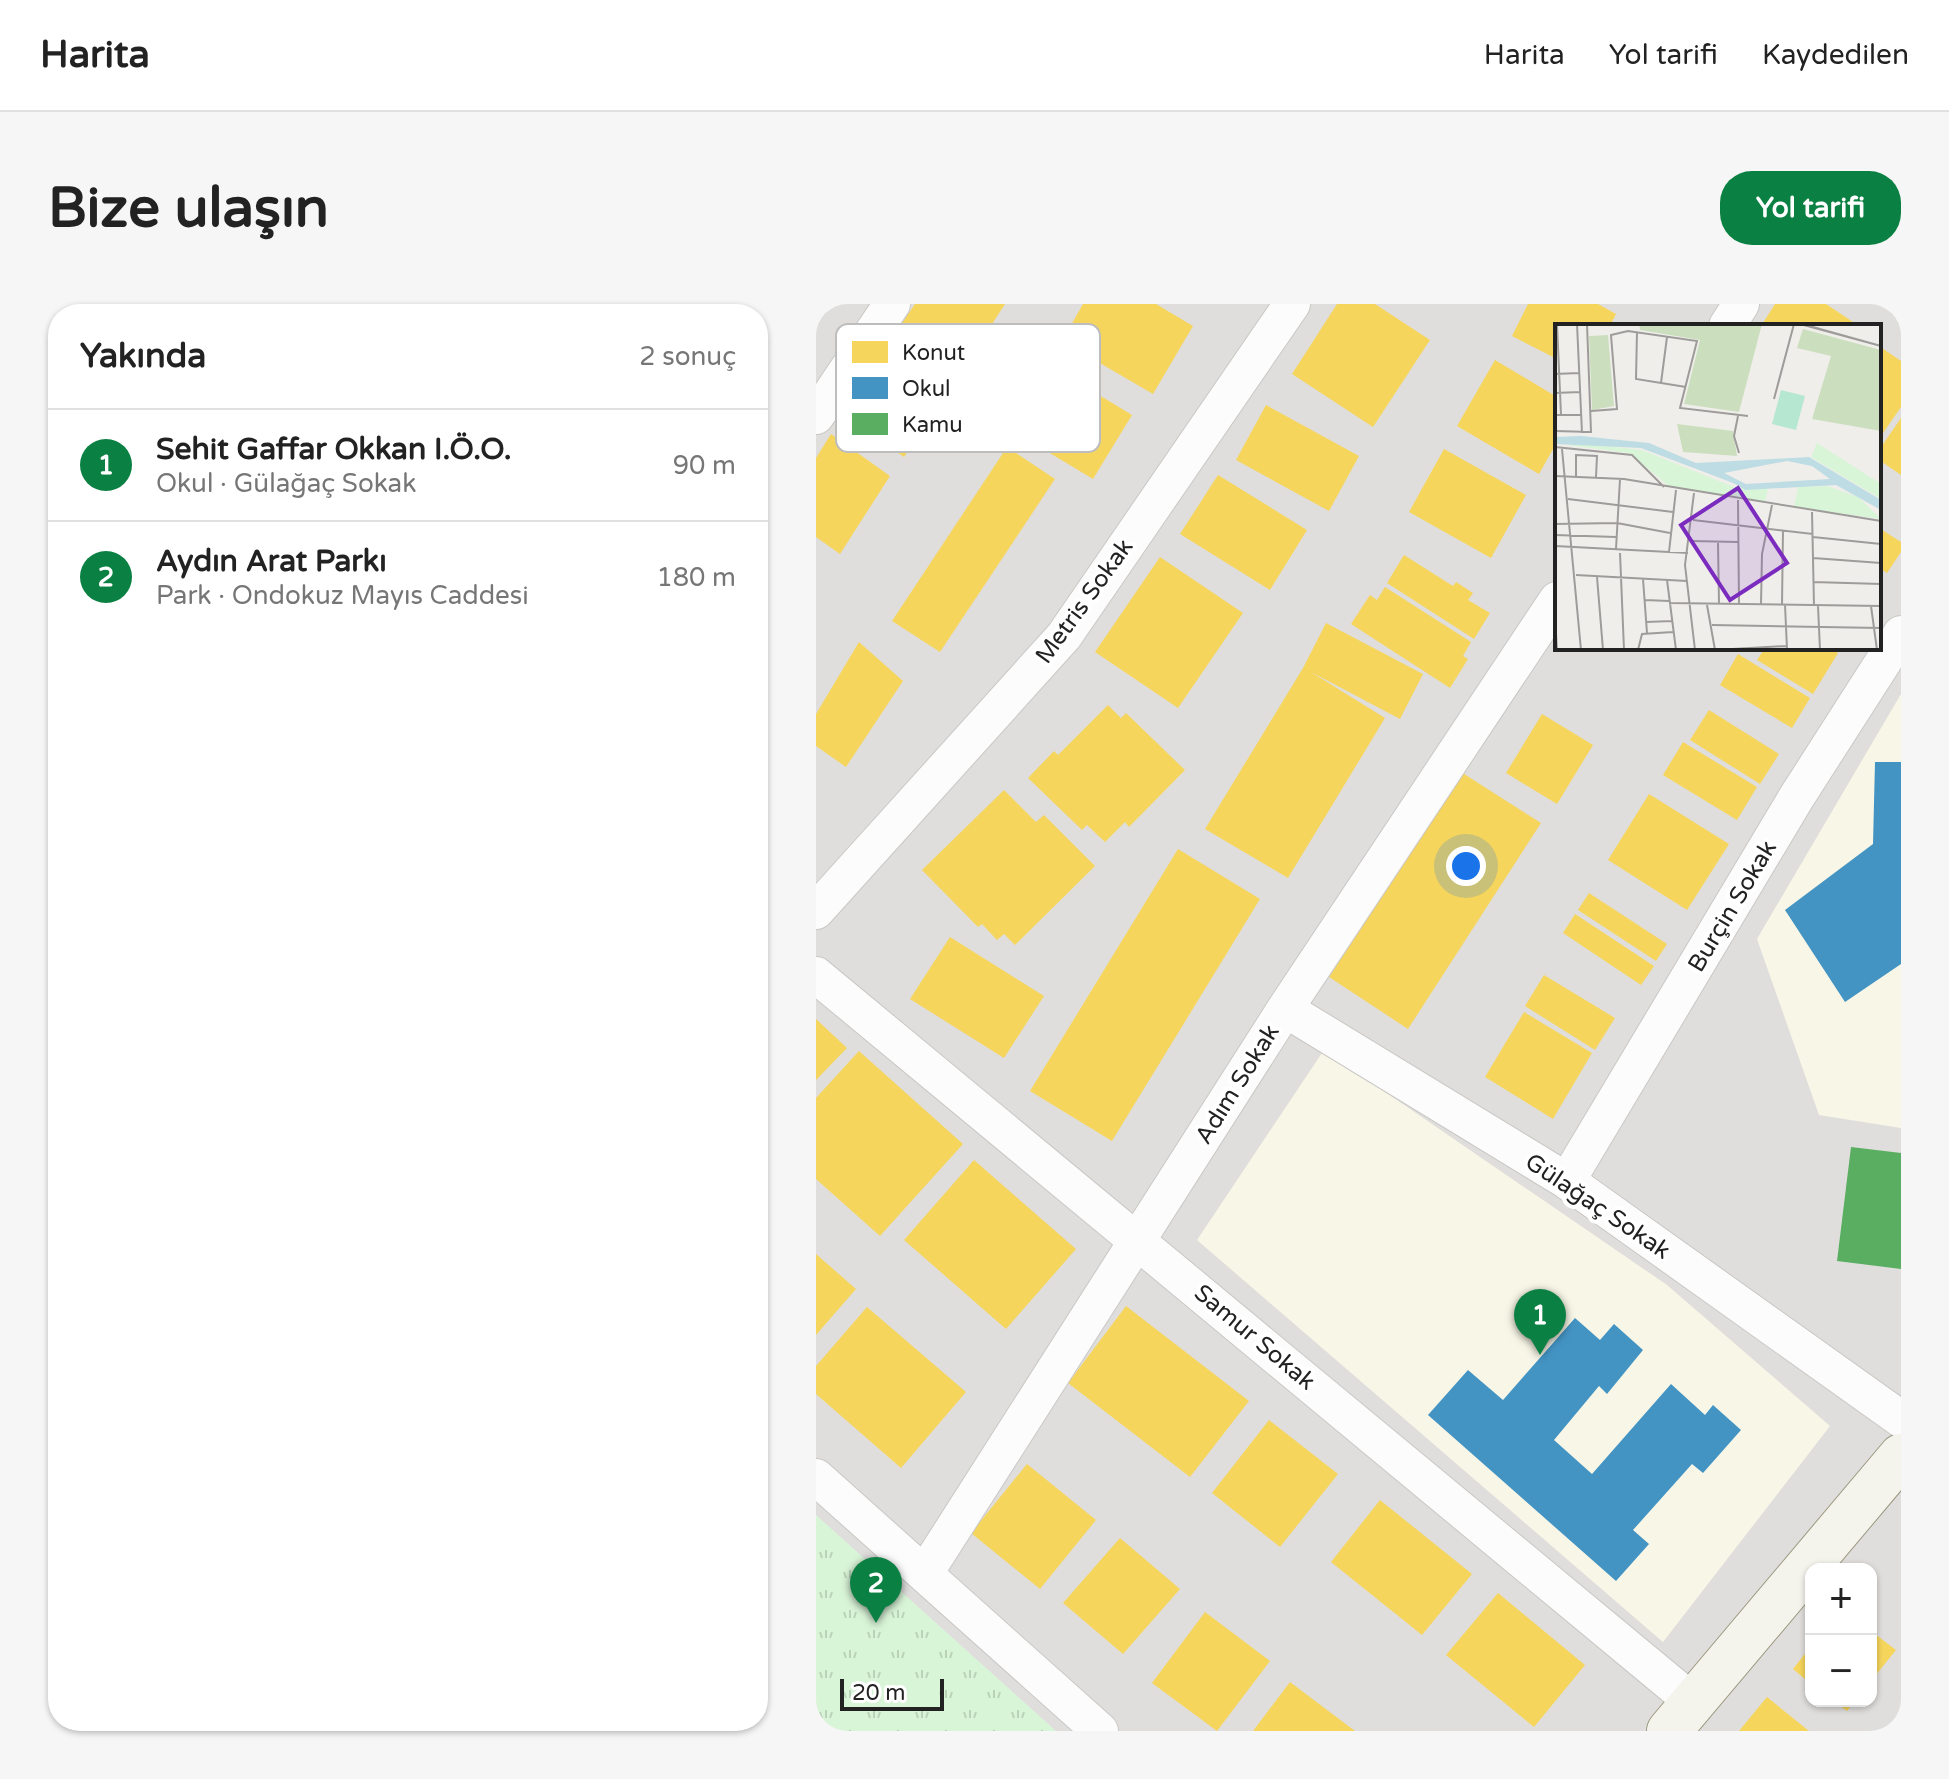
<!DOCTYPE html>
<html lang="tr">
<meta charset="utf-8">
<style>
body{margin:0;font-family:"Varela Round",sans-serif;background:#f6f6f6;color:#222}
.controls{position:absolute;right:24px;bottom:24px;display:grid;overflow:hidden;border-radius:16px;box-shadow:0 2px 6px #0004}
.controls button{width:72px;height:72px;display:grid;place-items:center;padding:0;border:0;border-bottom:2px solid #e0e0e0;background:#fff;color:#222;font:40px sans-serif}
.scale{position:absolute;left:24px;bottom:20px;width:104px;box-sizing:border-box;padding-left:8px;border:4px solid #222;border-top:0;font-size:22px;line-height:28px;white-space:nowrap;color:#222;-webkit-text-stroke:6px #fff;paint-order:stroke}
.you{position:absolute;left:650px;top:562px;width:28px;height:28px;margin:-20px;border:6px solid #fff;border-radius:50%;background:#1a73e8;box-shadow:0 0 0 12px #1a73e833}
.badge{display:grid;place-items:center;width:52px;height:52px;border-radius:50%;background:#0b8043;color:#fff;font-size:26px;font-weight:700}
.pin{position:absolute;translate:-50% -66px;filter:drop-shadow(0 2px 4px #0008)}
.pin::after{content:'';position:absolute;top:42px;width:28px;height:24px;background:inherit;clip-path:polygon(0 0,100% 0,50% 100%)}
.list{margin:0;padding:0;list-style:none}
h2{display:flex;justify-content:space-between;align-items:center;height:104px;margin:0;padding:0 32px;font-size:34px}
h2 small{font-size:26px;font-weight:400;color:#767676}
.list li{display:grid;grid-template-columns:52px 1fr auto;gap:24px;align-items:center;box-sizing:border-box;height:112px;padding:0 32px;border-top:2px solid #e0e0e0}
.list b{display:block;font-size:30px;white-space:nowrap}
.list p{margin:0;font-size:26px;white-space:nowrap;color:#767676}
.list em{font-size:26px;font-style:normal;color:#767676}
.map{position:relative;flex:none;width:1085px;height:1427px;overflow:hidden;border-radius:32px}
header{display:flex;align-items:center;gap:48px;box-sizing:border-box;height:112px;padding:0 40px;background:#fff;border-bottom:2px solid #e0e0e0}
header strong{font-size:38px}
nav{display:flex;gap:44px;margin-inline-start:auto;font-size:28px}
.intro{display:flex;align-items:center;justify-content:space-between;box-sizing:border-box;height:192px;padding:0 48px}
h1{margin:0;font-size:56px}
.button{padding:20px 36px;border-radius:32px;background:#0b8043;color:#fff;font-size:28px;font-weight:700}
main{display:flex;gap:48px;padding:0 48px}
aside{flex:1;background:#fff;border-radius:32px;box-shadow:0 2px 6px #0004}
.map>svg:first-child{display:block}
.residential{fill:#dfdedc;fill-rule:evenodd}
.education{fill:#f8f7e7}
.park{fill:url(#park-tufts)}
.homes{fill:#f6d55c}
.schools{fill:#4393c3}
.public{fill:#5aae61}
.lines{fill:none;stroke-linecap:round;stroke-linejoin:round}
.street-casing{stroke:#c9c8c6;stroke-width:38}
.secondary-casing{stroke:#9a9a81;stroke-width:46}
.street{stroke:#fdfcfc;stroke-width:36}
.secondary{stroke:#f4f4ed;stroke-width:44}
.labels{text-anchor:middle;stroke-width:8;stroke-linejoin:round;paint-order:stroke}
.street-label{font-size:24px;fill:#222;stroke:#fff}
.inset-river{fill:none;stroke:#bedce3;stroke-width:4}
.inset-road{fill:none;stroke:#9e9c9a;stroke-width:2}
.view{fill:#7b2cbf;fill-opacity:0.15;stroke:#7b2cbf;stroke-width:4}
.inset-edge{fill:none;stroke:#222;stroke-width:4}
.key{fill:#fff;stroke:#bdbdbd;stroke-width:2}
.key-label{font-size:22px;fill:#222}
</style>
<header>
<strong>Harita</strong>
<nav><a>Harita</a><a>Yol tarifi</a><a>Kaydedilen</a></nav>
</header>
<div class="intro"><h1>Bize ulaşın</h1><a class="button">Yol tarifi</a></div>
<main>
<aside>
<h2>Yakında<small>2 sonuç</small></h2>
<ul class="list">
<li><span class="badge">1</span><div><b>Sehit Gaffar Okkan I.Ö.O.</b><p>Okul · Gülağaç Sokak</p></div><em>90 m</em></li>
<li><span class="badge">2</span><div><b>Aydın Arat Parkı</b><p>Park · Ondokuz Mayıs Caddesi</p></div><em>180 m</em></li>
</ul>
</aside>
<div class="map">
<svg width="1085" height="1427" viewBox="0 0 1085 1427">
<defs>
<pattern id="park-tufts" width="24" height="20" patternUnits="userSpaceOnUse" patternTransform="scale(2)"><rect width="24" height="20" fill="#d9f5d8"/><path d="M3 7l-1-3M5 7V3M7 7l1-3M15 17l-1-3M17 17v-4M19 17l1-3" fill="none" stroke="#bad2b9"/></pattern>
</defs>
<rect width="100%" height="100%" fill="#f0eeea"/>
<!-- residential -->
<path class="residential" d="M 0,0 L 1085,0 L 1085,1427 L 211,1427 L 0,1239 ZM 741,22 L 1063,22 L 1063,344 L 741,344 ZM 995,1265 L 1055,1265 L 1055,1397 L 995,1397 Z"/>
<!-- education -->
<path class="education" d="M 1085,390 L 1085,824 L 1003,811 L 941,635 Z
M 508,746 L 851,981 L 1014,1122 L 847,1338 L 381,936 Z"/>
<!-- park -->
<path class="park" d="M 0,1211 L 240,1427 L 0,1427 Z"/>
<!-- homes -->
<path class="homes" d="M 99,0 L 189,0 L 151,59 L 86,19 Z
M 267,0 L 340,0 L 377,22 L 337,90 L 246,37 Z
M 521,0 L 559,0 L 614,36 L 557,123 L 476,70 Z
M 712,0 L 782,0 L 800,10 L 794,22 L 741,22 L 741,55 L 696,32 Z
M 959,0 L 1010,0 L 1043,22 L 945,22 Z
M 78,35 L 135,81 L 88,153 L 29,112 Z
M 1063,42 L 1085,57 L 1085,103 L 1063,135 Z
M 222,54 L 316,111 L 277,175 L 184,119 Z
M 679,56 L 741,93 L 741,138 L 723,170 L 641,122 Z
M 450,101 L 543,152 L 513,207 L 420,156 Z
M 1085,114 L 1085,171 L 1063,156 L 1063,146 Z
M 15,130 L 74,172 L 24,250 L 0,233 L 0,154 Z
M 191,143 L 239,175 L 124,348 L 76,317 Z
M 628,145 L 710,191 L 675,254 L 593,208 Z
M 402,171 L 491,226 L 454,286 L 364,230 Z
M 1063,224 L 1085,238 L 1085,248 L 1071,269 L 1063,264 Z
M 588,251 L 637,282 L 640,278 L 657,289 L 652,296 L 674,309 L 658,335 L 571,279 Z
M 344,253 L 427,309 L 362,404 L 279,348 Z
M 569,283 L 655,338 L 647,352 L 652,355 L 634,384 L 535,320 L 554,291 L 561,296 Z
M 510,319 L 607,370 L 584,415 L 495,368 L 569,414 L 472,574 L 389,525 L 487,364 Z
M 43,338 L 87,377 L 30,463 L 0,442 L 0,410 Z
M 949,344 L 1014,344 L 1022,349 L 997,390 L 941,356 Z
M 922,350 L 994,394 L 976,424 L 904,381 Z
M 292,401 L 305,414 L 310,409 L 369,466 L 313,523 L 309,518 L 289,538 L 271,521 L 266,526 L 212,474 L 238,447 L 242,451 Z
M 893,406 L 963,450 L 944,480 L 874,436 Z
M 726,410 L 777,441 L 741,500 L 690,469 Z
M 867,438 L 941,483 L 921,516 L 847,471 Z
M 645,468 L 725,519 L 592,725 L 513,673 Z
M 188,486 L 220,518 L 228,511 L 279,562 L 199,641 L 188,630 L 181,636 L 166,620 L 162,623 L 106,566 Z
M 833,490 L 913,540 L 871,606 L 792,556 Z
M 362,545 L 444,595 L 296,837 L 214,787 Z
M 773,589 L 851,640 L 840,657 L 762,606 Z
M 759,610 L 838,662 L 825,681 L 747,629 Z
M 134,633 L 228,692 L 188,754 L 94,695 Z
M 728,671 L 799,714 L 779,746 L 709,702 Z
M 708,708 L 776,749 L 737,815 L 669,773 Z
M 0,715 L 31,744 L 0,776 Z
M 43,747 L 147,840 L 64,932 L 0,875 L 0,794 Z
M 158,856 L 260,945 L 190,1025 L 88,936 Z
M 0,950 L 40,985 L 0,1031 Z
M 310,1002 L 433,1097 L 374,1173 L 252,1079 Z
M 51,1003 L 150,1088 L 85,1164 L 0,1090 L 0,1062 Z
M 453,1116 L 522,1170 L 464,1243 L 396,1189 Z
M 211,1160 L 280,1216 L 224,1285 L 155,1229 Z
M 564,1196 L 656,1270 L 606,1331 L 515,1258 Z
M 304,1234 L 364,1285 L 307,1350 L 247,1299 Z
M 682,1289 L 769,1361 L 718,1423 L 630,1351 Z
M 389,1308 L 454,1357 L 401,1427 L 336,1379 Z
M 1055,1327 L 1080,1346 L 1055,1377 Z
M 995,1342 L 995,1380 L 977,1365 Z
M 474,1378 L 539,1427 L 437,1427 Z
M 951,1393 L 993,1427 L 923,1427 Z
M 1017,1397 L 1039,1397 L 1031,1407 Z"/>
<!-- schools -->
<path class="schools" d="M 1059,458 L 1085,458 L 1085,660 L 1029,698 L 969,606 L 1057,540 Z
M 759,1014 L 784,1036 L 798,1020 L 827,1046 L 791,1090 L 783,1082 L 738,1136 L 776,1170 L 855,1080 L 889,1111 L 897,1101 L 925,1126 L 887,1169 L 876,1160 L 817,1226 L 833,1240 L 800,1277 L 612,1111 L 652,1066 L 687,1096 Z"/>
<!-- public -->
<path class="public" d="M 1035,843 L 1085,849 L 1085,965 L 1021,957 Z"/>
<g class="lines">
<!-- street casing -->
<g class="street-casing">
<path id="street" d="M 911,22 L 925,0
M 0,112 L 76,0
M 0,607 L 248,332 L 476,0
M 0,671 L 877,1398
M 469,705 L 751,877 L 1085,1115
M 751,877 L 980,494 L 1085,330
M 0,1173 L 284,1427
M 109,1269 L 469,705 L 741,296"/>
</g>
<!-- secondary casing -->
<g class="secondary-casing">
<path id="secondary" d="M 853,1427 L 1085,1152"/>
</g>
<!-- street -->
<use href="#street" class="street"/>
<!-- secondary -->
<use href="#secondary" class="secondary"/>
</g>
<g class="labels">
<!-- street labels -->
<g class="street-label">
<text transform="translate(268 297) rotate(-54)" y="8">Metris Sokak</text>
<text transform="translate(916 602) rotate(-59)" y="8">Burçin Sokak</text>
<text transform="translate(421 780) rotate(-58)" y="8">Adım Sokak</text>
<text transform="translate(782 902) rotate(34)" y="8">Gülağaç Sokak</text>
<text transform="translate(439 1033) rotate(40)" y="8">Samur Sokak</text>
</g>
</g>
<!-- overview -->
<g transform="translate(739 20)">
<rect width="326" height="326" fill="#f0eeea"/>
<path d="M 84,0 L 207,0 L 184,88 L 129,80 L 145,16 L 85,6 ZM 248,5 L 326,26 L 326,107 L 257,95 L 276,32 L 242,24 ZM 53,11 L 59,82 L 37,86 L 34,12 ZM 122,100 L 178,107 L 182,132 L 128,128 Z" fill="#cbdfbf"/>
<path d="M 25,119 L 87,126 L 179,163 L 213,164 L 210,179 L 115,163 L 74,129 L 11,121 ZM 262,119 L 326,160 L 326,175 L 256,133 ZM 272,162 L 303,173 L 326,195 L 239,183 L 243,163 Z" fill="#d9f5d8"/>
<path d="M 226,66 L 250,72 L 241,106 L 217,100 Z" fill="#b5e7d1"/>
<path d="M 26,112 L 94,119 L 141,139 L 254,133 L 326,176 L 326,186 L 281,161 L 186,162 L 86,124 L 0,120 L 0,113 ZM 232,137 L 257,142 L 275,155 L 191,160 L 169,149 Z" fill="#bedce3" fill-rule="evenodd"/>
<path class="inset-river" d="M 165,149 L 191,164 L 281,159"/>
<path class="inset-road" d="M 2,0 L 6,91M 22,0 L 27,109M 245,0 L 326,22M 247,0 L 326,22M 82,8 L 81,55 L 131,63M 0,50 L 24,49M 106,59 L 112,13M 0,69 L 25,68M 219,75 L 239,0M 36,87 L 62,85 L 56,11 L 73,7 L 142,17 L 125,84 L 193,92M 0,91 L 26,91M 183,92 L 179,112 L 184,129M 0,107 L 36,108 L 32,0M 0,123 L 77,131 L 109,163M 7,125 L 26,326M 0,152 L 69,155 L 326,197M 21,152 L 21,131 L 42,132 L 41,153M 139,169 L 130,241 L 140,326M 13,175 L 118,188M 183,176 L 184,280M 257,188 L 259,282M 138,196 L 258,210M 0,200 L 62,199 L 115,209M 0,211 L 61,213M 258,213 L 326,220M 136,217 L 183,218M 163,219 L 164,280M 0,222 L 133,229M 61,225 L 65,155M 114,228 L 121,166M 65,229 L 69,326M 258,234 L 326,239M 21,251 L 132,257M 42,253 L 48,326M 88,255 L 92,309M 112,256 L 121,326M 258,258 L 326,260M 90,276 L 114,277M 114,279 L 326,282M 206,280 L 207,230 L 217,181M 152,281 L 160,326M 227,281 L 228,206M 230,281 L 232,325M 263,282 L 265,326M 316,282 L 322,326M 0,293 L 2,326M 91,298 L 117,297M 157,301 L 326,304M 83,326 L 87,310 L 118,308M 160,326 L 231,322"/>
<path class="view" d="M 183,164 L 232,239 L 175,276 L 126,201 Z"/>
<rect width="326" height="326" class="inset-edge"/>
</g>
<!-- legend -->
<rect x="20" y="20" width="264" height="128" rx="12" class="key"/>
<rect x="36" y="37" width="36" height="22" fill="#f6d55c"/>
<rect x="36" y="73" width="36" height="22" fill="#4393c3"/>
<rect x="36" y="109" width="36" height="22" fill="#5aae61"/>
<g class="key-label">
<text x="86" y="56">Konut</text>
<text x="86" y="92">Okul</text>
<text x="86" y="128">Kamu</text>
</g>
</svg>
<div class="controls">
<button>+</button>
<button>−</button>
</div>
<div class="scale">20 m</div>
<div class="you"></div>
<div class="pin badge" style="left:724px;top:1051px">1</div>
<div class="pin badge" style="left:60px;top:1319px">2</div>
</div>
</main>
